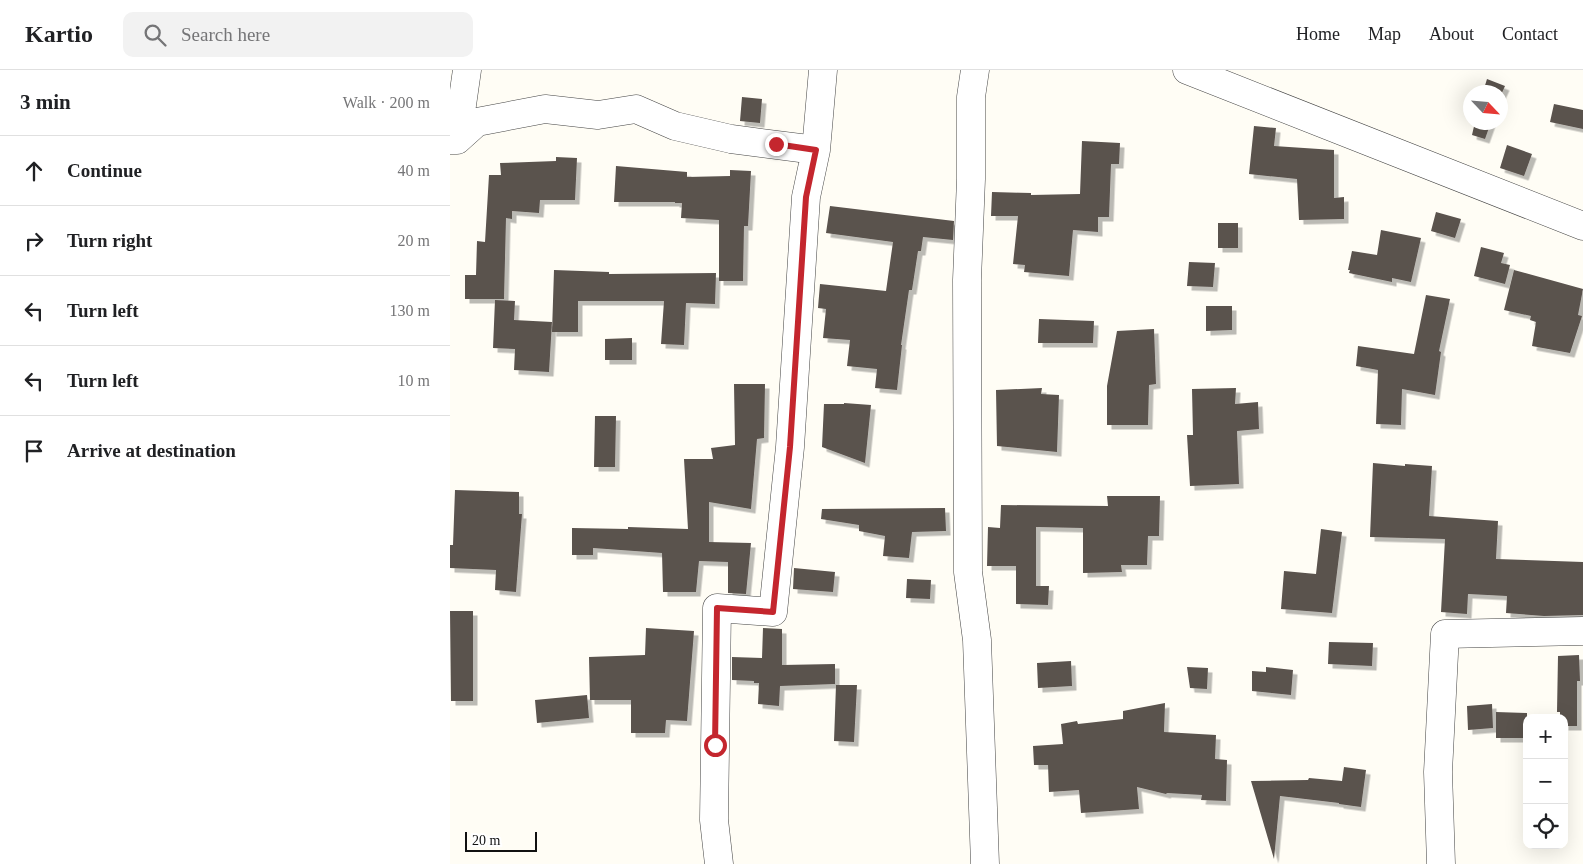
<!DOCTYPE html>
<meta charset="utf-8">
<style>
body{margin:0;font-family:"Times New Roman",serif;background:#f2f2f2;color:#202124}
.controls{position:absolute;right:15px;bottom:15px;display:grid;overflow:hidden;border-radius:10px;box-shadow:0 5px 20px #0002}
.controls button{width:45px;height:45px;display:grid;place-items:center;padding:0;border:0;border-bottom:1px solid #e0e0e0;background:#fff;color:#202124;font:25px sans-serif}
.compass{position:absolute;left:1013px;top:15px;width:45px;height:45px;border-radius:50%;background:#fff;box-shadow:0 5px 20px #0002;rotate:116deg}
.scale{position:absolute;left:15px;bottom:12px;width:72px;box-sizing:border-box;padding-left:5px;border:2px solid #111;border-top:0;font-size:14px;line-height:18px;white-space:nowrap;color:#111;-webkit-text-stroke:4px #fff;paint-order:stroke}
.stop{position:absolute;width:15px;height:15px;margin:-11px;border:4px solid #c4262e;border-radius:50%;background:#fff}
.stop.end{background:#c4262e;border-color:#fff;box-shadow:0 1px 5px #0008}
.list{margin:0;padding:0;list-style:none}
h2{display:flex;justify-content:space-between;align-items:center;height:65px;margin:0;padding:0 20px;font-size:21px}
h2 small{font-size:16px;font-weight:400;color:#757577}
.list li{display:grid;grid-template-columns:32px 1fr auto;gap:15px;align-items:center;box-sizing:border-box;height:70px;padding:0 20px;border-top:1px solid #e0e0e0}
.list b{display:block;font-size:19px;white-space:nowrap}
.list em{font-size:16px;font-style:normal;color:#757577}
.icon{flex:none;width:28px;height:28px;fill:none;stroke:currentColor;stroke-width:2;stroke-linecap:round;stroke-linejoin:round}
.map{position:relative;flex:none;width:1133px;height:794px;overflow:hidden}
header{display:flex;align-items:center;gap:30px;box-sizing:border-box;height:70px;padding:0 25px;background:#fff;border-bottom:1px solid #e0e0e0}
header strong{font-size:24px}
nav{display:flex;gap:28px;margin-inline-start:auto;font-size:18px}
.search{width:350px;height:45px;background:#f2f2f2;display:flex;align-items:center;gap:12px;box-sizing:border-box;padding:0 18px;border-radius:10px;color:#757577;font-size:19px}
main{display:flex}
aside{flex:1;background:#fff}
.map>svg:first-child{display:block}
.building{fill:#5a524d;filter:url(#shadow)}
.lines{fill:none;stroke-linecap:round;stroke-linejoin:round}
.minor-casing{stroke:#444;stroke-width:29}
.minor{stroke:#fff;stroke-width:28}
.route{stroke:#c4262e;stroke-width:6}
</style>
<header>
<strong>Kartio</strong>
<div class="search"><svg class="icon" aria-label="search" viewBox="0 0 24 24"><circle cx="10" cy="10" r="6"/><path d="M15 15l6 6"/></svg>Search here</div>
<nav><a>Home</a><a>Map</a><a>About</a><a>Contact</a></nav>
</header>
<main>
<aside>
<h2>3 min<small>Walk · 200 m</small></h2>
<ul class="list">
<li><svg class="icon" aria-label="ahead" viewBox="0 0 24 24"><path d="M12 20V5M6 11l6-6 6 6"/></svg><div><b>Continue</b></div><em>40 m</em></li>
<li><svg class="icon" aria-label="right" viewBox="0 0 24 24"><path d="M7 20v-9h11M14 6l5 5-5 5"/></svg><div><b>Turn right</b></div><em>20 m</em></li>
<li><svg class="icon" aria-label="left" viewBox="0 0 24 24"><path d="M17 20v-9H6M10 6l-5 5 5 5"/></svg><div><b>Turn left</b></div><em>130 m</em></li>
<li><svg class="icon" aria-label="left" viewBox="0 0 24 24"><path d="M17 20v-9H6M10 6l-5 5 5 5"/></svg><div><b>Turn left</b></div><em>10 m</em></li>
<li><svg class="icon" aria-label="arrive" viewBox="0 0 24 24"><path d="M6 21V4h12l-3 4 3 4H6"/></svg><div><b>Arrive at destination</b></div></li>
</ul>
</aside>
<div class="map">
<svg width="1133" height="794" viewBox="0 0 1133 794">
<defs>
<filter id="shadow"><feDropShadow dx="4.5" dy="4.5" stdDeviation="0" flood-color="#0004"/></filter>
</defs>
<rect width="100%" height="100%" fill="#fffdf5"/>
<!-- building -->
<path class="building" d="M 1037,9 L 1055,16 L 1050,27 L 1050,22 L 1033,22 Z
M 292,27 L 312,29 L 310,53 L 290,51 Z
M 1104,34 L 1133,40 L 1133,59 L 1100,52 Z
M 1025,52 L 1041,52 L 1035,69 L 1022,65 Z
M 804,56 L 826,58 L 824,76 L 884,80 L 884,128 L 894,127 L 894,149 L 849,150 L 847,109 L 799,104 Z
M 632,71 L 670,73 L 669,94 L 661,94 L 659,147 L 648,147 L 648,162 L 623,160 L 619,206 L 574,202 L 575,195 L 563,194 L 568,146 L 541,146 L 542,122 L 581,123 L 581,125 L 630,124 Z
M 1057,75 L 1082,84 L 1074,106 L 1050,98 Z
M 106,87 L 127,88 L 125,130 L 90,130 L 89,143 L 62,141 L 62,149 L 56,148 L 54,229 L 15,229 L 15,205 L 26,205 L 27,171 L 35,172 L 39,105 L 51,105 L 50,93 L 106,91 Z
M 166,96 L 237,102 L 237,107 L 280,106 L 280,100 L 301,101 L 298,156 L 294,156 L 293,211 L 269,211 L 269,150 L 231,148 L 232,133 L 225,133 L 225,132 L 164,132 Z
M 380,136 L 504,151 L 503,170 L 473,167 L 471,181 L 468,181 L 462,220 L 459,220 L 451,275 L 452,275 L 447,320 L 425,318 L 427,299 L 397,296 L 400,270 L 373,268 L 376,239 L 368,238 L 370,214 L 436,221 L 443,172 L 376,163 Z
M 986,142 L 1011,149 L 1005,168 L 981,161 Z
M 768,153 L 788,153 L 788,178 L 768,178 Z
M 931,160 L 971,168 L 961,212 L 942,208 L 942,212 L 899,203 L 900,200 L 898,200 L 902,181 L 927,185 Z
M 1031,177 L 1054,183 L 1051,193 L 1060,195 L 1055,214 L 1024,206 Z
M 739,192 L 765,193 L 763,217 L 737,216 Z
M 104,200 L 159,202 L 159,204 L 266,203 L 265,234 L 236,233 L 234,275 L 211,274 L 214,231 L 128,231 L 128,262 L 102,262 Z
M 1064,200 L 1133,219 L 1128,245 L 1132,246 L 1120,283 L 1082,276 L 1086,252 L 1080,250 L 1081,246 L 1054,240 Z
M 976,225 L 1000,229 L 989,281 L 991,282 L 985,325 L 952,319 L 951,355 L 926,354 L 928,300 L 906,296 L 908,276 L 964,284 Z
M 45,230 L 65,231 L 64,250 L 102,252 L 99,302 L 64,300 L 65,279 L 43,278 Z
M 756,236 L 782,236 L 782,260 L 756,261 Z
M 589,249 L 644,251 L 643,273 L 588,273 Z
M 704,259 L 706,314 L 699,315 L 698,355 L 657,355 L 657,316 L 667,261 Z
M 182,268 L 182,290 L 155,290 L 155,269 Z
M 284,314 L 315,314 L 314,368 L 307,369 L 301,439 L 259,432 L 259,472 L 301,473 L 296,524 L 278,523 L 278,492 L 249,491 L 246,522 L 213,522 L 212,483 L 143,478 L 143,485 L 122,485 L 122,458 L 178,459 L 178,457 L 238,459 L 234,389 L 263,389 L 261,378 L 285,375 Z
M 592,318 L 591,324 L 609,325 L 607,382 L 547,376 L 546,320 Z
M 786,318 L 785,334 L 808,332 L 809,359 L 787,361 L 789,414 L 740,416 L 737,365 L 743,365 L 742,319 Z
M 394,333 L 421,335 L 415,393 L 372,377 L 374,334 L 394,334 Z
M 145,346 L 166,346 L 165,397 L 144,397 Z
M 923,393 L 955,396 L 955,394 L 982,396 L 979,446 L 1048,451 L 1046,489 L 1133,492 L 1133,545 L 1094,546 L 1056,543 L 1057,526 L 1018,524 L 1017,544 L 991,542 L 995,469 L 920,467 Z
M 5,420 L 69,422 L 69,444 L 72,444 L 66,522 L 45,520 L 46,500 L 0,498 L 0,475 L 3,475 Z
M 657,426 L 710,426 L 709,466 L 698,466 L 697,495 L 671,495 L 672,502 L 633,503 L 633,458 L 586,457 L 586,516 L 599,516 L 598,535 L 566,534 L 566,496 L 537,496 L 538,457 L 550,458 L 551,435 L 658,436 Z
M 495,438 L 496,461 L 462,462 L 459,488 L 433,486 L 435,466 L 409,461 L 409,455 L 371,449 L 372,439 Z
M 871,459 L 892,462 L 882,543 L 831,539 L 834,501 L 866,504 Z
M 344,498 L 385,502 L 383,522 L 343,519 Z
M 457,509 L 481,510 L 480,529 L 456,528 Z
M 0,541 L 23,541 L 23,631 L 1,631 Z
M 196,558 L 244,561 L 237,651 L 216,650 L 215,663 L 181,663 L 181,630 L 140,630 L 139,587 L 195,585 Z
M 313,558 L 332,559 L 332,595 L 385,594 L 385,614 L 330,616 L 329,636 L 308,634 L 309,613 L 304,613 L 304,611 L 282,610 L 282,587 L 312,588 Z
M 879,572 L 923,573 L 922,596 L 878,594 Z
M 1129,585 L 1130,611 L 1127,611 L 1127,656 L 1114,656 L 1114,648 L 1110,648 L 1110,642 L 1107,642 L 1108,586 Z
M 621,591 L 622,616 L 588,618 L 587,593 Z
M 737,597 L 758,598 L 757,619 L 740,618 Z
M 816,597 L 843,600 L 841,625 L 802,621 L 802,601 L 816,602 Z
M 386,615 L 407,615 L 404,672 L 384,671 Z
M 137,625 L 139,648 L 87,653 L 85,630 Z
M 715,633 L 714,662 L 766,665 L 765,689 L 777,690 L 776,731 L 751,730 L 752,725 L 717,723 L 716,724 L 687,717 L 689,739 L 631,743 L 629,720 L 599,722 L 598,695 L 584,695 L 583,676 L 613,674 L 611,654 L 627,651 L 628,654 L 673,649 L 673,641 Z
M 1042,634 L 1043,658 L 1018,660 L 1017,636 Z
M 1046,642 L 1077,643 L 1077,668 L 1046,668 Z
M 894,697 L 916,700 L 911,737 L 889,734 L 889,733 L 830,726 L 824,789 L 801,711 L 858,710 L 859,708 L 892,711 Z"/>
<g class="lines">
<!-- minor casing -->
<g class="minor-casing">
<path id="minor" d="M 525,0 L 521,27 L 521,109 L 517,210 L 518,502 L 527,570 L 535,794
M 737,0 L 1133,156
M 0,70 L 7,70 L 27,52 L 95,39 L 148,45 L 186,39 L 225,56 L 281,69 L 366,80
M 7,70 L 17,0
M 269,794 L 264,750 L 267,538 L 323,542 L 340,377 L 356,127 L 366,80 L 373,0
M 991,794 L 988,702 L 995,564 L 1133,561"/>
</g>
<!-- minor -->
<use href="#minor" class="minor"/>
</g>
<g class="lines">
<!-- route -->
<path class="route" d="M 265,675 L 267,538 L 323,542 L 340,377 L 356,127 L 366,80 L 326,74"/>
</g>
</svg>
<div class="controls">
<button>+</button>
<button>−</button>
<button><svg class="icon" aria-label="locate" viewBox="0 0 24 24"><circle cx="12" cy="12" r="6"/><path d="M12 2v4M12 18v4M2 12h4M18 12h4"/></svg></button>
</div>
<svg class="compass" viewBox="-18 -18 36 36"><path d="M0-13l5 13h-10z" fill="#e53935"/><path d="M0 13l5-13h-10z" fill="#757577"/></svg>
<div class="scale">20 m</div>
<div class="stop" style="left:265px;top:675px"></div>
<div class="stop end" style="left:326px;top:74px"></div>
</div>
</main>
